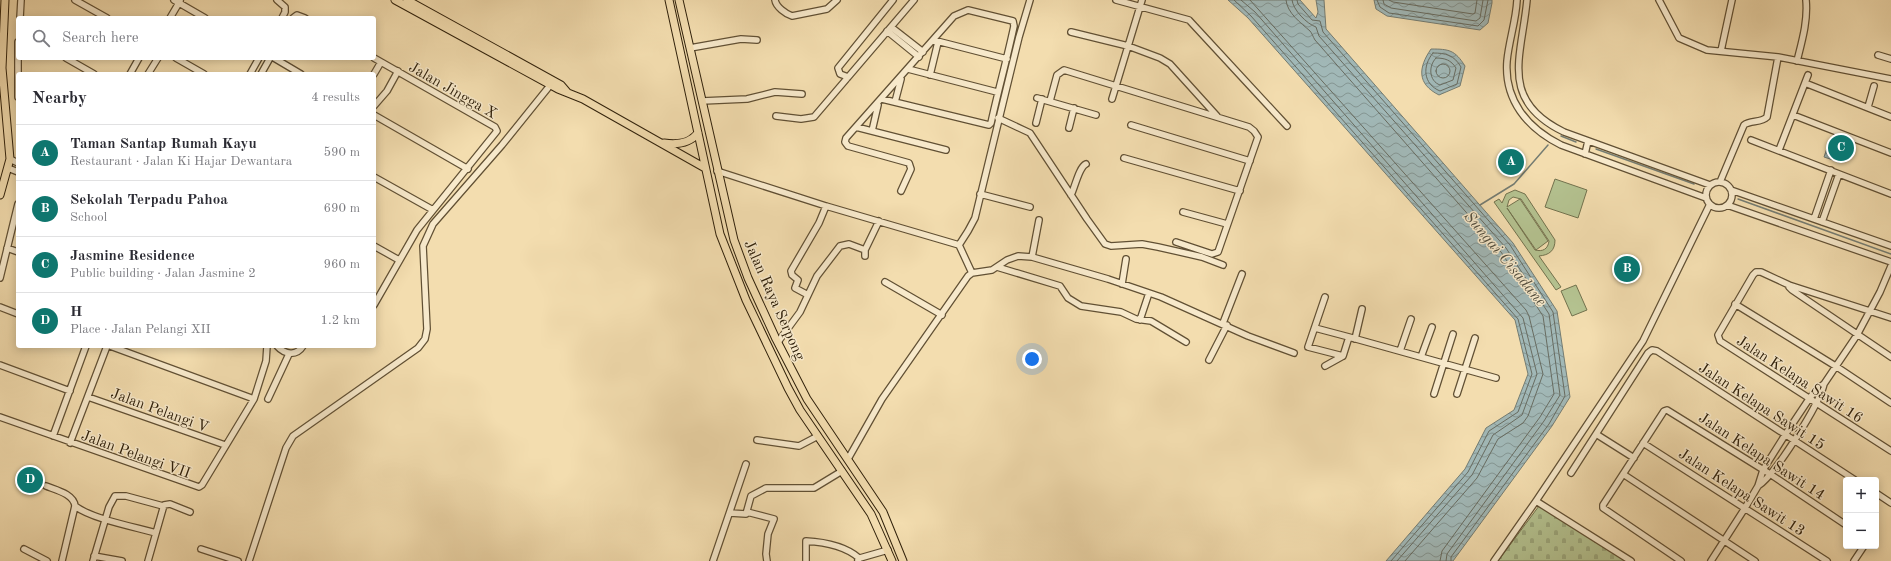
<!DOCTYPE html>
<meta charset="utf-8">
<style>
body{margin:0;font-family:"Old Standard TT",serif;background:#f2f2f3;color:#2b2b33}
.controls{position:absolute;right:12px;bottom:12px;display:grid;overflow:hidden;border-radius:4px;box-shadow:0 2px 10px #0003}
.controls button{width:36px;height:36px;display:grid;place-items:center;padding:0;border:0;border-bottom:1px solid #e1e1e2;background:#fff;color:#2b2b33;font:20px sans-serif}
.you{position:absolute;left:1032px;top:359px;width:14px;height:14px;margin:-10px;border:3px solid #fff;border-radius:50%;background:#1a73e8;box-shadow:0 0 0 6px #1a73e833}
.badge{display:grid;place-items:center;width:26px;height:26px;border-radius:50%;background:#0f766e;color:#fff;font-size:13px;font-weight:700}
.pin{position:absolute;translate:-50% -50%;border:2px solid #fff;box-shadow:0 1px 4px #0006}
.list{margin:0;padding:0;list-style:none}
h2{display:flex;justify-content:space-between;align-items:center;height:52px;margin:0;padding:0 16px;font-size:17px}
h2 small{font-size:13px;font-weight:400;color:#7c7c81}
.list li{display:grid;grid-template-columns:26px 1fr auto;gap:12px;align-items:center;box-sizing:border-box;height:56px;padding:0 16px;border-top:1px solid #e1e1e2}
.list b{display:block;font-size:15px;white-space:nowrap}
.list p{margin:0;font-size:13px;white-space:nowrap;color:#7c7c81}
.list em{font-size:13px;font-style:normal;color:#7c7c81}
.icon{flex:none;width:22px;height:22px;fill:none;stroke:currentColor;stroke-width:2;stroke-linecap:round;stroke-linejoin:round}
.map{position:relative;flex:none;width:1891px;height:561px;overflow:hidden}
.search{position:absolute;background:#fff;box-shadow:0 2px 10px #0003;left:16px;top:16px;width:360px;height:44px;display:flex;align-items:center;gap:10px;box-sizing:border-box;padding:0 14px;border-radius:4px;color:#7c7c81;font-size:15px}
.panel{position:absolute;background:#fff;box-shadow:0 2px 10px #0003;left:16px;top:72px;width:360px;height:276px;border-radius:4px}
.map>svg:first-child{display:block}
.grass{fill:#b4c290;stroke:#72724e;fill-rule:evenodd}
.cemetery{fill:url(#cemetery-stones);stroke:#72724e}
.water{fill:url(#water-waves);stroke:#747c72}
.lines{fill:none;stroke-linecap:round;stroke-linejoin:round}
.shore{stroke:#686c61;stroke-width:1}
.stream{stroke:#747c72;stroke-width:1.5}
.minor-casing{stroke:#615034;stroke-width:8}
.major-casing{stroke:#30210b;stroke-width:9}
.minor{stroke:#f7e9cb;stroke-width:5.5}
.major{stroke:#f3ddaf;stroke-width:7}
.labels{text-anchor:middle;stroke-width:3;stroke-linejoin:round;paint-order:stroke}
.street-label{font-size:15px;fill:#30210b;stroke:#f7e9cb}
.water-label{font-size:16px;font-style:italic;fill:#524e3f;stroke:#f7e9cb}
</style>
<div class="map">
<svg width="1891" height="561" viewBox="0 0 1891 561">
<defs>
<pattern id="cemetery-stones" width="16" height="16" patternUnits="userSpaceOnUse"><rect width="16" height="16" fill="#b4c290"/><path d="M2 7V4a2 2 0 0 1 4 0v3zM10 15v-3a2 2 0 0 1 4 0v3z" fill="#9ba67b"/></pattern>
<pattern id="water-waves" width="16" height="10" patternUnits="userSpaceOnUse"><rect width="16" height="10" fill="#a1b8b7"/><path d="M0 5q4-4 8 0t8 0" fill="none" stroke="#849593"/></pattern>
</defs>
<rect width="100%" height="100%" fill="#f3ddaf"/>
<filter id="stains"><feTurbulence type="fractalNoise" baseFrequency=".005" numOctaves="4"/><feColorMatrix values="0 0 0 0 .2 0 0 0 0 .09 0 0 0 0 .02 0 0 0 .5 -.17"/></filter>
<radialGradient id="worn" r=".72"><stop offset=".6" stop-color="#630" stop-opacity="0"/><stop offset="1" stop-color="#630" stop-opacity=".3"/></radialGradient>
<!-- grass -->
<path class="grass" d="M 1555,179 L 1587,190 L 1578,218 L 1545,207 Z
M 1515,190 L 1525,194 L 1555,240 C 1555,251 1549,255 1539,256 L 1561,287 L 1556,290 L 1494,202 L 1499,199 L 1502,203 L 1506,194 ZM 1513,197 L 1521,199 L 1549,241 C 1548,249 1543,252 1535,250 L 1507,208 L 1536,250 L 1548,241 L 1520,199 L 1507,207 L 1509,200 Z
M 1576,285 L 1587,310 L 1572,316 L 1561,291 Z"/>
<!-- cemetery -->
<path class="cemetery" d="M 1539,506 L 1628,561 L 1498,561 Z"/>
<!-- water -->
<path class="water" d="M 1228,0 L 1300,0 L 1316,18 L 1318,12 L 1316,0 L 1324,0 L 1326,29 L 1513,243 L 1557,311 L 1570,397 L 1552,426 L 1453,561 L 1386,561 L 1465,469 L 1486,428 L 1514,410 L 1528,374 L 1515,320 L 1248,18 Z
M 1374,0 L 1492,0 L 1492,3 L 1488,23 L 1480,30 L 1387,16 L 1376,9 Z
M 1431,49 C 1449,49 1455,50 1465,66 L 1460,86 L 1439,95 C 1417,84 1418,68 1431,49 Z
M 1827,148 L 1843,154 L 1842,157 L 1846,159 L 1845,161 L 1839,162 L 1824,157 Z"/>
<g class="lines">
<!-- shore -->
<path class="shore" d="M 1234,0 L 1251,16 L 1518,319 L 1532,374 L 1518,412 L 1489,431 L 1468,472 L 1391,561
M 1241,0 L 1255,12 L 1523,318 L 1537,374 L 1522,415 L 1493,435 L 1472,475 L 1397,561
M 1250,0 L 1526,310 L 1529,316 L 1543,374 L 1528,416 L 1523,423 L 1498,439 L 1477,478 L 1405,561
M 1286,0 C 1287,13 1301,23 1310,31 C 1312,33 1313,37 1315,40 L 1501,252 L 1543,316 L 1554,394 L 1540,417 L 1442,551 L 1440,561
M 1292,0 C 1293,10 1307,24 1316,27 L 1319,36 L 1506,248 L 1549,314 L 1560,395 L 1544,421 L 1447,554 L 1446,561
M 1297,0 L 1298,4 L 1312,20 L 1320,21 L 1323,32 L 1510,245 L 1553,312 L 1565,396 L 1549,424 L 1451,557 L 1451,561
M 1377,0 L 1380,7 L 1389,13 L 1478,26 L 1484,20 L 1488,0
M 1383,0 L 1384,4 L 1391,8 L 1476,21 L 1480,18 L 1483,0
M 1389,0 L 1393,2 L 1473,14 L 1475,13 L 1477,0
M 1433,53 C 1446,53 1454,55 1461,67 L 1457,84 L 1440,91 C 1423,84 1422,66 1433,53 Z
M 1436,58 C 1445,58 1451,60 1456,68 L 1453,80 L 1440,85 C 1429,81 1428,66 1436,58 Z
M1436 71a7 7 0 1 1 14 0a7 7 0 1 1-14 0Z"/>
<!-- stream -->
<path class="stream" d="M 1561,136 L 1576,142
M 1596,149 L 1694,184
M 1738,199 L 1891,254
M 1480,205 L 1514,184 L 1548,145"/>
<!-- minor casing -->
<g class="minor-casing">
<path id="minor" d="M 75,0 L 107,18
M 174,0 L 205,18
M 277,0 L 285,7 L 285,12 L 282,18
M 775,0 C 776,7 786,14 792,16 L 827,9 L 837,0
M 1116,0 L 1189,20 L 1287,126
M 1517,0 C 1516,21 1509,40 1507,61 C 1504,100 1527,128 1561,145 L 1706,198
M 1527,0 C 1522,56 1498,100 1564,132 L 1710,185
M 1659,0 L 1679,38 L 1707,50 L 1778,57 L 1891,79
M 20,18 L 21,0
M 170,18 L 180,1
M 293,18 L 297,15 L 305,18
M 891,27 L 923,52
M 887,31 L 919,57
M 1071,32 L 1128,46 L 1160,58 L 1170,64 L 1217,116
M 933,40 L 1007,59
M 18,42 L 18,97
M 690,48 L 741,39 L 757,40
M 1721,51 L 1732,0
M 1878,55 L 1891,59
M 66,58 L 94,74
M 176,58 L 204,74
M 274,58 L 301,74
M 374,58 L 495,127 L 497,131 L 417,230 L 374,305
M 1797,61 C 1802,41 1808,21 1806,0
M 908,69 L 997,92
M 130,74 L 139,58
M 148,74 L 158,58
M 250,74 L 259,58
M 261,74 L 270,58
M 374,74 L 381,62
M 930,75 L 938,42
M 848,77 L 840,74 L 838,68 L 893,0
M 1805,83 L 1891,117
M 1037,98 L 1096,115
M 882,99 L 989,125 L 991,123 C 998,91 1007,59 1014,26 L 1013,21 L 968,10 L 954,16 L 846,138 L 845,142 L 848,146 L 909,163 L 911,169 L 901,191
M 1112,99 L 1142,0
M 702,101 L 747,99 L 775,92 L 802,94
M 1050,101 L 1057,75 L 1064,70 L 1249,127 L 1254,131 L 1258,137 L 1218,252 L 1212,254 L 1176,242
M 895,102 L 901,79
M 374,106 L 387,91 L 398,71
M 1868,107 L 1874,86
M 374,115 L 468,169
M 1793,115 L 1891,153
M 776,116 L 801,119 L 814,117 L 914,0
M 998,118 L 1030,133 L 1087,219 L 1105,244 L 1111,246 L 1142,244 L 1158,247 L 1202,257 L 1223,265
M 1036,123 L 1042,99
M 1131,125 L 1250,161
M 856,127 L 946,150
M 1069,128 L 1074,108
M 872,131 L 878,105
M 1751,140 L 1891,194
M 1779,150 L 1808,75
M 1585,154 L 1588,141
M 1124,158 L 1240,191
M 10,159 L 18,163
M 8,168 L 18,172
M 717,171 L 826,206 L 959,245 L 968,231 L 975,218 L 1019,37 L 1030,0
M 374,177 L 433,210
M 1720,182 L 1744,125 C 1750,120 1761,123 1767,117 L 1778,57
M1706 195a13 13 0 1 1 26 0a13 13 0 1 1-26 0Z
M 1731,190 L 1891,246
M 980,194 L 1030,207
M 1071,195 C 1075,187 1079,167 1086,164
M 1727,205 L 1891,262
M 1183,212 L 1227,224
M 1814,219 L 1831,170
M 1822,222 L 1839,174
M 959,245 L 972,273
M 374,246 L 399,260
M 7,248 L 18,252
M 865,256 L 865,250 L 879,221
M 1032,257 L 1039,220
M 997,267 L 1060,286 L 1068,298 L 1081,306 L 1121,312 L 1136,319 L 1151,321 L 1186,342
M 0,278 L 18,204
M 885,282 L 942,315
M 1122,284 L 1126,259
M 1789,285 L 1891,318
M 808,295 L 795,288 L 798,280 L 792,275 L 791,271 L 819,223 L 826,206
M 1325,297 L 1308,347 L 1343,356
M 1735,304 L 1837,367 L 1891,403
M 0,307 L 18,314
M 1140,320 L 1149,293
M 1223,323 L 1242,274
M 1315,328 L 1349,337
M 1355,339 L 1362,309
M 778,342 L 800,312 L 817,276 L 840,246 L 849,244 L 865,250
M 110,346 L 254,399
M 277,346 C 285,355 297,356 303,346
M 1400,351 L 1411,319
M 1421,357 L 1432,327
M 1891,357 L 1792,290 L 1789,287 L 1789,285 L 1761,272 L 1756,272 L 1753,275 L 1718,335 L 1720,341 L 1891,451
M 1209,360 L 1227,325
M 0,365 L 70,391
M 1325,366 L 1343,356 L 1349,337 L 1496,378
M 1434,394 L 1453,334
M 1457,394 L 1475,338
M 88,397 L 225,445
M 268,399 L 289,354
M 0,417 L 199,487 L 202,485 L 254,399 L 266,361 L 267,346
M 1596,434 L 1634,458
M 53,436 L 86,346
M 757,440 L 799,446 L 818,436
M 70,443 L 107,346
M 1643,443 L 1827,561
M 848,459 L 882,399 L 968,276 L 972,273 L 992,270 L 1007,260 L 1018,256 L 1032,257 L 1108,279 L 1161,297 L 1248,336 L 1294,353
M 1571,473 L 1648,353 L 1652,350 L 1657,351 L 1855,480
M 1623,474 L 1755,561
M 46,486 C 56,490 74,494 75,506 C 92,519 135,527 156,533
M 1758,486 C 1775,475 1819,405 1824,384
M 1876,493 L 1891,503
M 1536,501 L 1631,561
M 747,512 L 774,519 L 768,534 L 766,554 L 767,561
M 730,513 L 746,514 L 751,496 L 766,488 L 814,488 L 842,471
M 24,549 L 47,561
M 201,549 L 238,561
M 94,556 L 122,561
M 858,560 L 860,558 L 888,550
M 62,561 L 75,506
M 93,561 L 109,507 L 115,496 L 126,496 L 163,506
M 148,561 L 164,505 L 170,504 L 190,512
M 249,561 L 286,448 L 293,436 L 418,348 L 425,339 L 427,329 L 423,246 L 433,224 L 502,145 L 552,83
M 713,561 L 746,464
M 806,561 L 806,541 C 824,542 845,546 859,558
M 1494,561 L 1536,501 L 1643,341 L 1710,204
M 1681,561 L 1603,508 L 1603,505 L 1664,411 L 1667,410 L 1770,474 L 1846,525
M 1711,561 L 1745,508 L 1758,486 L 1763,470 L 1785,435 L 1809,399 L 1816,390 L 1824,384 L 1857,335 L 1880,292 L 1891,266
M 1854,561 L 1864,546"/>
</g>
<!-- major casing -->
<g class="major-casing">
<path id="major" d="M 395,0 L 558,89 L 583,99 L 705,168
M 407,0 L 561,85 L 567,92
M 669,0 L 720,234 L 746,300 L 788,388 L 800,410 L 871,514 L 892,561
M 679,0 L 734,240 L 748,278 L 776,339 L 807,399 L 883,512 L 903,561
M 664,143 C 677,145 689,144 698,133
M 0,195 L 10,159 L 2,68 L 5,0"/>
</g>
<!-- minor -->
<use href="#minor" class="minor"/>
<!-- major -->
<use href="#major" class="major"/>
</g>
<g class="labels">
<!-- street labels -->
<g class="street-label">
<text transform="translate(453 90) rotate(30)" y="5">Jalan Jingga X</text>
<text transform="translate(775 300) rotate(66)" y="5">Jalan Raya Serpong</text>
<text transform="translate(1800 379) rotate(33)" y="5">Jalan Kelapa Sawit 16</text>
<text transform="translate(1762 406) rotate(33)" y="5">Jalan Kelapa Sawit 15</text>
<text transform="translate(160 410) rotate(20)" y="5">Jalan Pelangi V</text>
<text transform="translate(136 454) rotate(20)" y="5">Jalan Pelangi VII</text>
<text transform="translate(1762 456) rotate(33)" y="5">Jalan Kelapa Sawit 14</text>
<text transform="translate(1742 492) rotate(33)" y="5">Jalan Kelapa Sawit 13</text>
</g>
<!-- water labels -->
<g class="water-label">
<text transform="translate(1506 258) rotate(50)" y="6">Sungai Cisadane</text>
</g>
</g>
<rect width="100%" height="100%" filter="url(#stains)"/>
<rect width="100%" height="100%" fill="url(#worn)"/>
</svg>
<div class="controls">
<button>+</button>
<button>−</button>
</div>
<div class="you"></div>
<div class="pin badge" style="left:1511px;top:162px">A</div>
<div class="pin badge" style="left:1627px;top:269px">B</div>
<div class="pin badge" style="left:1841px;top:148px">C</div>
<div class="pin badge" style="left:30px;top:480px">D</div>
<div class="search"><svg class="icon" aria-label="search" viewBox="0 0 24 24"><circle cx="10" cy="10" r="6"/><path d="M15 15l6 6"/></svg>Search here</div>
<section class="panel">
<h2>Nearby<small>4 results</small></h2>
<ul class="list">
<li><span class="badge">A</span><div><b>Taman Santap Rumah Kayu</b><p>Restaurant · Jalan Ki Hajar Dewantara</p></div><em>590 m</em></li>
<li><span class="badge">B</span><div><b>Sekolah Terpadu Pahoa</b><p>School</p></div><em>690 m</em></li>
<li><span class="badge">C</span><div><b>Jasmine Residence</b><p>Public building · Jalan Jasmine 2</p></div><em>960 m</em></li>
<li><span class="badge">D</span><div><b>H</b><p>Place · Jalan Pelangi XII</p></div><em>1.2 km</em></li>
</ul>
</section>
</div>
